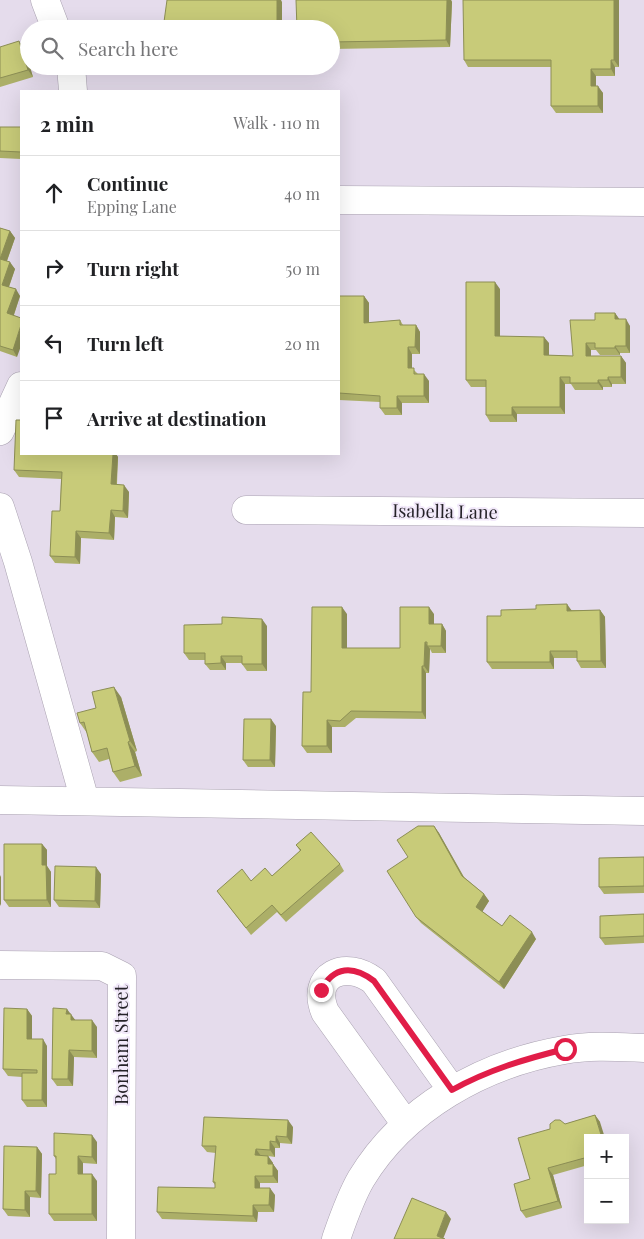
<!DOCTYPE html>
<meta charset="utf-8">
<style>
body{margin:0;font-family:"Playfair Display",serif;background:#f6f6f6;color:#202124}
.controls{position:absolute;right:15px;bottom:15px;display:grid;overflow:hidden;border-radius:0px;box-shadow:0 5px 20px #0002}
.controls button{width:45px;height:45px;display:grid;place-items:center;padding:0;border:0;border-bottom:1px solid #e0e0e0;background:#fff;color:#202124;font:25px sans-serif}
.stop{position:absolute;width:15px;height:15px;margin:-11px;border:4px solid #e11d48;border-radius:50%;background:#fff}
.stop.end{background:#e11d48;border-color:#fff;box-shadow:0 1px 5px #0008}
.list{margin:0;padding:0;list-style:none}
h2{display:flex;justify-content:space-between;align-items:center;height:65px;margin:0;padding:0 20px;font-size:21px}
h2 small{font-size:16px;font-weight:400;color:#757577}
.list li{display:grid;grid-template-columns:32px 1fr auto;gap:15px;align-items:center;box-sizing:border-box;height:75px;padding:0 20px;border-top:1px solid #e0e0e0}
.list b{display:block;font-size:19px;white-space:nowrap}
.list p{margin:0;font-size:16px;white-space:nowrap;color:#757577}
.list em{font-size:16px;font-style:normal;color:#757577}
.icon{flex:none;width:28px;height:28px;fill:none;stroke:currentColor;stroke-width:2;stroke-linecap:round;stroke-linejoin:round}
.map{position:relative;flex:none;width:644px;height:1239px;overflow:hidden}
.search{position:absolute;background:#fff;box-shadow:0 5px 20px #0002;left:20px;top:20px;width:320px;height:55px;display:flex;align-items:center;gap:12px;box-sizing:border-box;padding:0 18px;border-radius:28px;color:#757577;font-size:19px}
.panel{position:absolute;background:#fff;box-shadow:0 5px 20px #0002;left:20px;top:90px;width:320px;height:365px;border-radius:0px}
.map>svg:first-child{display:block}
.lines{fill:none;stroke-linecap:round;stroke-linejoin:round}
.minor-casing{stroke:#aaa2b1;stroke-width:29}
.minor{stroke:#fff;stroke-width:28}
.wall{fill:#acaf68}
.shaded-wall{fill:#8c8e55}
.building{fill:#c8cb79;stroke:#8c8e55}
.route{stroke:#e11d48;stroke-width:6}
.labels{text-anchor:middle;stroke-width:4;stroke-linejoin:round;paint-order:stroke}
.street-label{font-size:18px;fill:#252228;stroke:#f2e9fa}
</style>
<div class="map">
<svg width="644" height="1239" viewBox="0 0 644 1239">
<rect width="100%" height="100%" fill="#e5dcec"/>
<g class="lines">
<!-- minor casing -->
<g class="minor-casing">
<path id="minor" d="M 45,0 L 56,29
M 71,66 L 73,91
M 339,200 L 644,202
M 0,431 L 21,386
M 0,507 L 18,562 L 85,801
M 246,510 L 644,513
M 0,800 L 644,811
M 0,965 L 102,966 L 122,976 L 121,1239
M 405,1123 L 325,1012 C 310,975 345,959 374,981 L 452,1090
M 336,1239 C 343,1219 350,1198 361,1179 C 404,1108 483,1064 564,1050 C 590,1045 618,1047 644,1048"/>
</g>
<!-- minor -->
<use href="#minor" class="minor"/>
</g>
<!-- wall -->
<path class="wall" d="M 296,0 L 451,0 L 452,2 L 450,47 L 331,49 L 331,29 Z
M 619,0 L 619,67 L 615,67 L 615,76 L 596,76 L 596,86 L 603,93 L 603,113 L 556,113 L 551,106 L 551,67 L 468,67 L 464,60 Z
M 0,47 L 24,48 L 33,77 L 0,87 Z
M 0,127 L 21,127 L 21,159 L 0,158 Z
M 0,228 L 10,231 L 15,238 L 7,261 L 15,269 L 9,287 L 20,296 L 14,315 L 17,357 L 0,351 Z
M 500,289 L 500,336 L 549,343 L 549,355 L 573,356 L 595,320 L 615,313 L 619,319 L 630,326 L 630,353 L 620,353 L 620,355 L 600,355 L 596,350 L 591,350 L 591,356 L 621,356 L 626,363 L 626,384 L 612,384 L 612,387 L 603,387 L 603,390 L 575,390 L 571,384 L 565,384 L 565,414 L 517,414 L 517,422 L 490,422 L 486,415 L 486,387 L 471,387 L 466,380 Z
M 339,296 L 364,296 L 369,303 L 369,323 L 400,320 L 403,325 L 416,325 L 420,332 L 420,354 L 412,354 L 412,368 L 418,374 L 429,381 L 429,403 L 402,403 L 402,415 L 385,415 L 380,408 L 380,402 L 339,400 Z
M 21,454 L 116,454 L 118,457 L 117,484 L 129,492 L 128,518 L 115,517 L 114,540 L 81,538 L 80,564 L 55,563 L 50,556 L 60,511 L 61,479 L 19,477 L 14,470 Z
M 536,609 L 572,610 L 600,610 L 605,617 L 606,668 L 581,668 L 577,661 L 577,658 L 554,658 L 554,669 L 492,669 L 487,662 L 501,616 Z
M 347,614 L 347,648 L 400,648 L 434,614 L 434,624 L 442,624 L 446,631 L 446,653 L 432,653 L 430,649 L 429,673 L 426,673 L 426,719 L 356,718 L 345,727 L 332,727 L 332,753 L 307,753 L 302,746 L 311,692 Z
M 267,626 L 267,671 L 247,671 L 242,664 L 242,663 L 226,663 L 226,670 L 210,670 L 205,664 L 205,660 L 189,660 L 184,653 Z
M 121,697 L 137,751 L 135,752 L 142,776 L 120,782 L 113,772 L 109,759 L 99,762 L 92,752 L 87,733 L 80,723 L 96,708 Z
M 276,726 L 275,767 L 248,767 L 243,760 Z
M 434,826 L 439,833 L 464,877 L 484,894 L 489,901 L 482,911 L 502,926 L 536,939 L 504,989 L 421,923 L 416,917 L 408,857 Z
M 42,844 L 47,850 L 47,866 L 51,872 L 51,907 L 9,907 L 4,900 Z
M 296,845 L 340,864 L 344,871 L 286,922 L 277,912 L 251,935 L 217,891 L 251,881 L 272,876 L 300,851 Z
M 644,857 L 644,893 L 604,894 L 599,887 Z
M 101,874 L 100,908 L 59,907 L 54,900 Z
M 644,914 L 644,943 L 605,945 L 600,938 Z
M 27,1009 L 32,1016 L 32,1039 L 47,1046 L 47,1107 L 27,1107 L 22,1100 L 22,1077 L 8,1076 L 3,1069 Z
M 70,1014 L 75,1020 L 97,1027 L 97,1058 L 74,1057 L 73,1086 L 57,1086 L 52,1079 Z
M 595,1115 L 600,1122 L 588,1138 L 588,1165 L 553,1175 L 562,1208 L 526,1218 L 521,1211 L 530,1179 L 565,1124 Z
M 293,1127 L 292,1144 L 280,1143 L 280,1148 L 275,1148 L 275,1157 L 268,1156 L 273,1163 L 273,1164 L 278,1171 L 278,1183 L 260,1183 L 260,1188 L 275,1195 L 274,1212 L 258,1212 L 257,1222 L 162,1219 L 157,1212 L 215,1188 L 215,1185 L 213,1182 L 216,1153 L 207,1152 L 202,1146 Z
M 97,1142 L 97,1164 L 83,1163 L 83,1174 L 97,1181 L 97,1221 L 54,1221 L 49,1214 L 56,1174 L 56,1159 L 54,1156 Z
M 37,1147 L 42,1154 L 41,1198 L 30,1197 L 30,1217 L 8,1216 L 3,1209 Z"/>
<!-- shaded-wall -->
<path class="shaded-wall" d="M 277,0 L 281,0 L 282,2 L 282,29 L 277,29 Z
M 447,0 L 451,0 L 452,2 L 450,47 L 446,40 Z
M 614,0 L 619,0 L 619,67 L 614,60 Z
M 19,41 L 24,48 L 33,77 L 28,70 Z
M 611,60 L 615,67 L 615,76 L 611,69 Z
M 591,69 L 596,76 L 596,93 L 591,86 Z
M 598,86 L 603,93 L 603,113 L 598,106 Z
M 10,231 L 15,238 L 5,266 L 0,259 Z
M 10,262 L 15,269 L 7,292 L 2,285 Z
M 495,282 L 500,289 L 500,343 L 495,336 Z
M 16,289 L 20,296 L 12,320 L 7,313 Z
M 364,296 L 369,303 L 369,330 L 364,323 Z
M 615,313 L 620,320 L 615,319 Z
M 626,319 L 630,326 L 630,353 L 626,346 Z
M 21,325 L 21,346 L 17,357 L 13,350 Z
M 416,325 L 420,332 L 420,354 L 415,347 Z
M 544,337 L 549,343 L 549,362 L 544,355 Z
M 586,343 L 591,350 L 591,363 L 586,356 Z
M 615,346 L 620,353 L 620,355 L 615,348 Z
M 408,347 L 412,354 L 412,375 L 408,368 Z
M 621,356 L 626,363 L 626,384 L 621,377 Z
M 424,374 L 429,381 L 429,403 L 424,396 Z
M 560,377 L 565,384 L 565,414 L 560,407 Z
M 608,377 L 612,384 L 612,387 L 608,380 Z
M 598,380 L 603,387 L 603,390 L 598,383 Z
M 397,396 L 402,403 L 402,415 L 397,408 Z
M 512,407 L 517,414 L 517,422 L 512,415 Z
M 113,454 L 116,454 L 118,457 L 116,491 L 111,484 Z
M 124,485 L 129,492 L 128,518 L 123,511 Z
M 111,510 L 115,517 L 114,540 L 109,533 Z
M 76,531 L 81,538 L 80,564 L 75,557 Z
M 567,604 L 572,611 L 567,611 Z
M 342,607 L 347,614 L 347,655 L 342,648 Z
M 429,607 L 434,614 L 434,631 L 429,624 Z
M 600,610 L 605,617 L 606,668 L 601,661 Z
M 262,619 L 267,626 L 267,671 L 262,664 Z
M 442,624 L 446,631 L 446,653 L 441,646 Z
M 425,642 L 430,649 L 429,673 L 424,666 Z
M 550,651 L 554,658 L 554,669 L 550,662 Z
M 221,656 L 226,663 L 226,670 L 221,663 Z
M 422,666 L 426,673 L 426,719 L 422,712 Z
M 114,687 L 121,697 L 137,751 L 130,741 Z
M 271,719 L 276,726 L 275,767 L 270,760 Z
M 327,720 L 332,727 L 332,753 L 327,746 Z
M 128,742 L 135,752 L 142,776 L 135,766 Z
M 434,826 L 439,833 L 467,883 L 462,876 Z
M 42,844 L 47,850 L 47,866 L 51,872 L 51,907 L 47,900 L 42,865 Z
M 96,867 L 101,874 L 100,908 L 95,901 Z
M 0,875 L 1,877 L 1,906 L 0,904 Z
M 484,894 L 489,901 L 481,914 L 476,907 Z
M 532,932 L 536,939 L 504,989 L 499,982 Z
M 27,1009 L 32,1016 L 32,1046 L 27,1039 Z
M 67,1009 L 76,1021 L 76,1026 L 66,1014 Z
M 92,1020 L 97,1027 L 97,1058 L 92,1051 Z
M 43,1039 L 47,1046 L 47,1107 L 42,1100 Z
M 69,1050 L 74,1057 L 73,1086 L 68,1079 Z
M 595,1115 L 600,1122 L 605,1138 L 602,1138 Z
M 288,1120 L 293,1127 L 292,1144 L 287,1137 Z
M 92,1135 L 97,1142 L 97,1164 L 92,1157 Z
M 276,1136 L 280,1143 L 280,1148 L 276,1142 Z
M 270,1141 L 275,1148 L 275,1157 L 270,1150 Z
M 37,1147 L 42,1154 L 41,1198 L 36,1191 Z
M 256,1149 L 261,1156 L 255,1155 Z
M 78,1156 L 83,1163 L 83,1181 L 78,1174 Z
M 268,1156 L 273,1163 L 272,1171 L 268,1164 Z
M 273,1164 L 278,1171 L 278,1183 L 273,1176 Z
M 548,1168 L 553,1175 L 562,1208 L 558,1201 Z
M 92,1174 L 97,1181 L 97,1221 L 92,1214 Z
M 255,1176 L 260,1183 L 260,1195 L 255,1188 Z
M 270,1188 L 275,1195 L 274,1212 L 269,1205 Z
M 25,1191 L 30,1197 L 30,1217 L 25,1210 Z
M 253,1205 L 258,1212 L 257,1222 L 253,1216 Z
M 446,1212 L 451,1219 L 443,1239 L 437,1236 Z"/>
<!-- building -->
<path class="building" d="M 167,0 L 277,0 L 277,29 L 163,29 Z
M 296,0 L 447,0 L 446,40 L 331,42 L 331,29 L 297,29 Z
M 463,0 L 614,0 L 614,60 L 611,60 L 611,69 L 591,69 L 591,86 L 598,86 L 598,106 L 551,106 L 551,60 L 464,60 Z
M 19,41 L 28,70 L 0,78 L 0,47 Z
M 0,127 L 21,127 L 21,152 L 0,151 Z
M 0,228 L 10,231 L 0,259 L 10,262 L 2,285 L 16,289 L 7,313 L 21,318 L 21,325 L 13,350 L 0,346 Z
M 466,282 L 495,282 L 495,336 L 544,337 L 544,355 L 573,356 L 570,320 L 595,320 L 595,313 L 615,313 L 615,319 L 626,319 L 626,346 L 615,346 L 615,348 L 595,348 L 595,343 L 586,343 L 586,356 L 621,356 L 621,377 L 608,377 L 608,380 L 598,380 L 598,383 L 570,383 L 570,377 L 560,377 L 560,407 L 512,407 L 512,415 L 486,415 L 486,380 L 466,380 Z
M 339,296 L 364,296 L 364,323 L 400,320 L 400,325 L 416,325 L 415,347 L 408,347 L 408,368 L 414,368 L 414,374 L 424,374 L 424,396 L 397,396 L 397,408 L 380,408 L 380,396 L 339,393 Z
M 16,420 L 21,420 L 21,454 L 113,454 L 111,484 L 124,485 L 123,511 L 111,510 L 109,533 L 76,531 L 75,557 L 50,556 L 52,511 L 60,511 L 62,472 L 14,470 Z
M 567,604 L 567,611 L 600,610 L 601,661 L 577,661 L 577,651 L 550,651 L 550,662 L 487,662 L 487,616 L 501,616 L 501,610 L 536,609 L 536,605 Z
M 312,607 L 342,607 L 342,648 L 400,648 L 400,607 L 429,607 L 429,624 L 442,624 L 441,646 L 427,646 L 427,642 L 425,642 L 424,666 L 422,666 L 422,712 L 351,711 L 340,721 L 327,720 L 327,746 L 302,746 L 303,692 L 311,692 Z
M 222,617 L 262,619 L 262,664 L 242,664 L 242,656 L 221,656 L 221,663 L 205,664 L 205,653 L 184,653 L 184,625 L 222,624 Z
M 114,687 L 130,741 L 128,742 L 135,766 L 113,772 L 107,748 L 92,752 L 84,722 L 80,723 L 77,713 L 96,708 L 92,692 Z
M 244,719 L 271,719 L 270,760 L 243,760 Z
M 418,826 L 434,826 L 462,876 L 484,894 L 476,907 L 502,926 L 510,915 L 532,932 L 499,982 L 416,917 L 387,871 L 408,857 L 397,840 Z
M 311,832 L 340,864 L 281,915 L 272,905 L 246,928 L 217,891 L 242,869 L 251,881 L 265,868 L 272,876 L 301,850 L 296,845 Z
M 4,844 L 42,844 L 42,865 L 46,865 L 47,900 L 4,900 Z
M 644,857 L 644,886 L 599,887 L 599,858 Z
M 55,866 L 96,867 L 95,901 L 54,900 Z
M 644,914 L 644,936 L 600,938 L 600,916 Z
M 4,1008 L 27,1009 L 27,1039 L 43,1039 L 42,1100 L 22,1100 L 22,1073 L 37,1073 L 37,1070 L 3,1069 Z
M 53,1008 L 67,1009 L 66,1014 L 71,1014 L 71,1020 L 92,1020 L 92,1051 L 69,1050 L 68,1079 L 52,1079 Z
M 595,1115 L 602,1138 L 588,1138 L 588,1157 L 548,1168 L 558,1201 L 521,1211 L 514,1184 L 530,1179 L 518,1138 L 550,1129 L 550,1124 L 555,1120 L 560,1120 L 565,1124 Z
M 204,1117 L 288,1120 L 287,1137 L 276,1136 L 276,1142 L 270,1141 L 270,1150 L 256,1149 L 255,1155 L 268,1156 L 268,1164 L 273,1164 L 273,1176 L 255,1176 L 255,1188 L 270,1188 L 269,1205 L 253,1205 L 253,1216 L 157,1212 L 158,1187 L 215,1188 L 215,1182 L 213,1182 L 216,1146 L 202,1146 Z
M 54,1133 L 92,1135 L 92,1157 L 78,1156 L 78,1174 L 92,1174 L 92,1214 L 49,1214 L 49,1174 L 56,1174 L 56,1156 L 54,1156 Z
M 4,1146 L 37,1147 L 36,1191 L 25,1191 L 25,1210 L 3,1209 Z
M 412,1198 L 446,1212 L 437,1236 L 445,1239 L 394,1239 Z"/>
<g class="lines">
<!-- route -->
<path class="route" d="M 321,990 C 334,966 353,965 374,981 L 452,1090 C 488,1070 525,1059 565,1049"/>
</g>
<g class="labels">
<!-- street labels -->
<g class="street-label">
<text transform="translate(445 512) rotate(1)" y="6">Isabella Lane</text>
<text transform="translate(122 1045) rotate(-90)" y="6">Bonham Street</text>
</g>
</g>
</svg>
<div class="controls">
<button>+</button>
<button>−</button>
</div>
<div class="stop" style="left:565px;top:1049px"></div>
<div class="stop end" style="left:321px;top:990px"></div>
<div class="search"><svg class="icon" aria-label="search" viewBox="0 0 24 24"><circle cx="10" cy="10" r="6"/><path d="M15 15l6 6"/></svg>Search here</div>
<section class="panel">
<h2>2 min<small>Walk · 110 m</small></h2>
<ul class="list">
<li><svg class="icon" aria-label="ahead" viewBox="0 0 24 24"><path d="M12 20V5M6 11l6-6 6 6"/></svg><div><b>Continue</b><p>Epping Lane</p></div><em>40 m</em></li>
<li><svg class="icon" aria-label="right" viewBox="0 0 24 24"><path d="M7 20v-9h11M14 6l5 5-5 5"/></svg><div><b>Turn right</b></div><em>50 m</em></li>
<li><svg class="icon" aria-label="left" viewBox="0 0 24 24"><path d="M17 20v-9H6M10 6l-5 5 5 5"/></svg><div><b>Turn left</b></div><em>20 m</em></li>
<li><svg class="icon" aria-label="arrive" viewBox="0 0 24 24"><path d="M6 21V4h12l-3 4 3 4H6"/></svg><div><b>Arrive at destination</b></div></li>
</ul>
</section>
</div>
